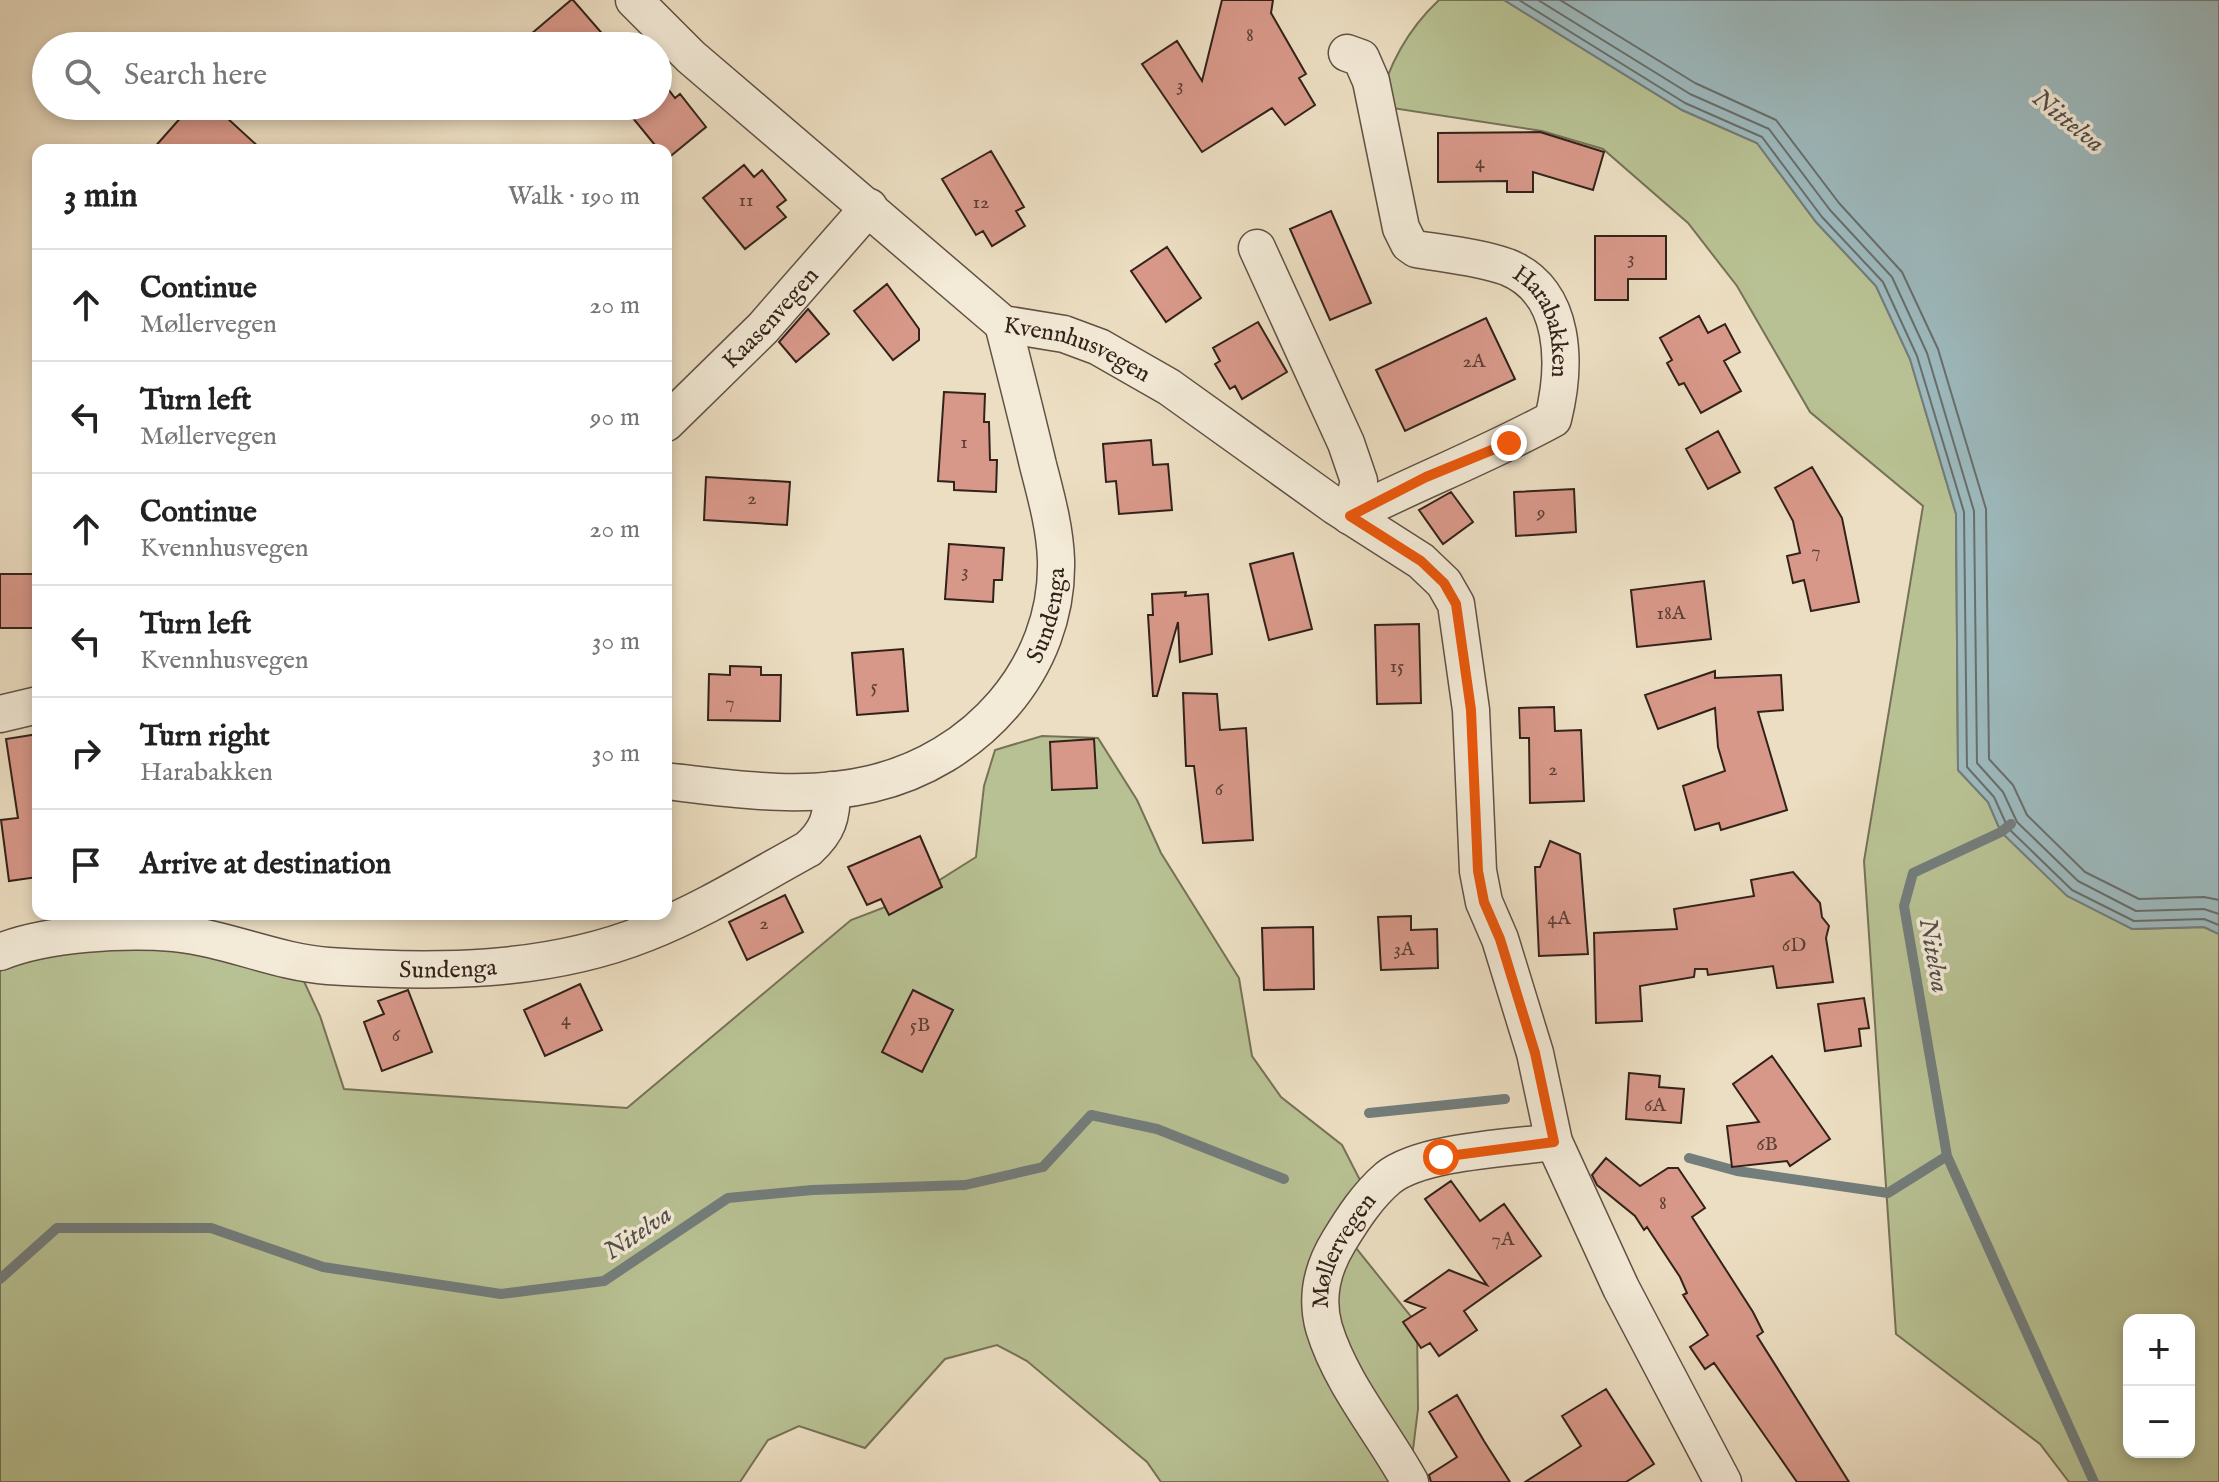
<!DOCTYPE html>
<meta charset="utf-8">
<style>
body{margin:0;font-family:"IM FELL English",serif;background:#f2f2f2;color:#222}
.controls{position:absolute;right:24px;bottom:24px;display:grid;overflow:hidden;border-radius:16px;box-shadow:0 4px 12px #0003}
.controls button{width:72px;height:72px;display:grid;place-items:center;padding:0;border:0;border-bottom:2px solid #e0e0e0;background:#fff;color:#222;font:40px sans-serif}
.stop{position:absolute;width:24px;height:24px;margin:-18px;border:6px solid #ea580c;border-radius:50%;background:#fff}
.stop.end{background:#ea580c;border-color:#fff;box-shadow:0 2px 8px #0008}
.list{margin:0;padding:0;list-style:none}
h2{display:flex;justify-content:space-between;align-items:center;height:104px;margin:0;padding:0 32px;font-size:34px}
h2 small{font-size:26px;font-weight:400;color:#767676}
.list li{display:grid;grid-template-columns:52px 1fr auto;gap:24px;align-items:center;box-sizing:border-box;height:112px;padding:0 32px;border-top:2px solid #e0e0e0}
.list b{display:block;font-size:30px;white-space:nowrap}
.list p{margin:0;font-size:26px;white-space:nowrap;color:#767676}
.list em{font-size:26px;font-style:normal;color:#767676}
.icon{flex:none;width:44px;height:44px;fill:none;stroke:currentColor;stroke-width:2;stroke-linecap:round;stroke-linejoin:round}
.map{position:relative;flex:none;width:2219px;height:1482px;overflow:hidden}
.search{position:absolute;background:#fff;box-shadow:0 4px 12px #0003;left:32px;top:32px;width:640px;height:88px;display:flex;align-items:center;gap:20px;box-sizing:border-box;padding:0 28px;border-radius:44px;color:#767676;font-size:30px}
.panel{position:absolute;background:#fff;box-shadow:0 4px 12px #0003;left:32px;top:144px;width:640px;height:776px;border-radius:16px}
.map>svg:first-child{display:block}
.green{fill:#b8c193;stroke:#767256;stroke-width:2;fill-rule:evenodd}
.water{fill:#9db9bd;stroke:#737d7c;stroke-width:2}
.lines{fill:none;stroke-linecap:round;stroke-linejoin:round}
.shore{stroke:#686e6c;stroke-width:2}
.stream{stroke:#737d7c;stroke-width:10}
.building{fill:#d89889;stroke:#33221a;stroke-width:2}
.minor-casing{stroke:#615144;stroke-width:39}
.minor{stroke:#f3ead7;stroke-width:36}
.route{stroke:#ea580c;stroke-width:10}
.labels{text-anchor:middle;stroke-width:7;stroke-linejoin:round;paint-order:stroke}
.number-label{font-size:20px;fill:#5c4036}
.street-label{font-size:24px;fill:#33221a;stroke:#f3ead7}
.water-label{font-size:26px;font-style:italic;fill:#534f4b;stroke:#f3ead7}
</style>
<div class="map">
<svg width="2219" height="1482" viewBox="0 0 2219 1482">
<rect width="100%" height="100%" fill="#ecdec2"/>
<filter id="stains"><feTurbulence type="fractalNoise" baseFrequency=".0025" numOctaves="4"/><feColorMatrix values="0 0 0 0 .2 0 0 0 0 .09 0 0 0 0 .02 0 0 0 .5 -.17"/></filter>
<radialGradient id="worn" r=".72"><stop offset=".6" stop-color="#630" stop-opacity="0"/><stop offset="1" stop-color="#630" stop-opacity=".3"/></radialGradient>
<!-- green -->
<path class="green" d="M 1439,0 L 1504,0 L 1682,110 L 1757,143 L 1816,222 L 1876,286 L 1910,359 L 1956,514 L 1958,770 L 1988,802 L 2001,832 L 2132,929 L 2204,927 L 2219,934 L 2219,1482 L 2069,1482 L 2040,1444 L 1896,1334 L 1864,861 L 1923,506 L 1810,412 L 1737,286 L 1688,223 L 1603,149 L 1542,131 L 1379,106 C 1387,66 1409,28 1439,0 ZM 2129,1320 L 2189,1320 L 2189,1452 L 2129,1452 Z
M 1042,736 L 1098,738 L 1137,800 L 1161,853 L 1239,978 L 1252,1056 L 1281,1097 L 1342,1145 L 1361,1182 L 1344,1233 L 1417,1324 L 1418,1409 L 1409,1482 L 1161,1482 L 1147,1462 L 1027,1361 L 997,1345 L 945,1359 L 865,1448 L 799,1426 L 768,1440 L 740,1482 L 0,1482 L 0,948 L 36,935 L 296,964 L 320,1016 L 344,1089 L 627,1108 L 851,920 L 914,896 L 976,857 L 984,786 L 995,750 Z"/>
<!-- water -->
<path class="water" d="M 1504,0 L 2219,0 L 2219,934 L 2204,927 L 2132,929 L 2067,896 L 2001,832 L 1988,802 L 1958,770 L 1956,514 L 1910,359 L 1876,286 L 1816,222 L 1757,143 L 1682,110 Z"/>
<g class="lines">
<!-- shore -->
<path class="shore" d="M 1519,0 L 1685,103 L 1762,137 L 1822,217 L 1883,282 L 1917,356 L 1964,512 L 1967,767 L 1994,797 L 2008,828 L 2072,890 L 2134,921 L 2204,919 L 2219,925
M 1538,0 L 1690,94 L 1769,129 L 1830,210 L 1892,277 L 1927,353 L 1974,511 L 1977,763 L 2003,792 L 2017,822 L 2078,881 L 2136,911 L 2204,909 L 2219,914
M 1560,0 L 1695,83 L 1776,120 L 1839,203 L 1902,272 L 1938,349 L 1986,509 L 1989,759 L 2013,785 L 2027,815 L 2085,872 L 2139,899 L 2204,897 L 2219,900"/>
<!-- stream -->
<path class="stream" d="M 1369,1113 L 1505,1099
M 1947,1156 L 2094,1482
M 1689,1158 L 1737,1171 L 1888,1193 L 1947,1156 L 1904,906 L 1913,873 L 2001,832 L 2011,824
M 0,1279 L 57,1228 L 211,1228 L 323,1267 L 501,1294 L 604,1281 L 728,1198 L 812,1190 L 965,1185 L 1043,1167 L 1091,1115 L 1157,1129 L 1284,1179"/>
</g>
<!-- building -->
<path class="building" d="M 573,0 L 613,46 L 517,46 L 571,0 Z
M 1222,0 L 1273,0 L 1271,13 L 1306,74 L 1299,78 L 1315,105 L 1285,125 L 1272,108 L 1202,152 L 1142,64 L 1177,41 L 1202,81 Z
M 658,76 L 675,98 L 680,94 L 706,127 L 667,159 L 666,150 L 659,150 L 623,106 L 658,106 Z
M 191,106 L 214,106 L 262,150 L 152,150 Z
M 1540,132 L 1604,152 L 1593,190 L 1533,172 L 1533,192 L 1507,192 L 1507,181 L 1438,182 L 1438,133 Z
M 991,151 L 1024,207 L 1016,211 L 1025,226 L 992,246 L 983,231 L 976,235 L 942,179 Z
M 744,165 L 754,177 L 762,170 L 786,200 L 777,207 L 786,217 L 745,249 L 703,198 Z
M 1331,211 L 1371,303 L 1330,320 L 1290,229 Z
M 1595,236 L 1666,236 L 1666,279 L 1628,279 L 1628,300 L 1595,300 Z
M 1167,247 L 1201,298 L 1166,322 L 1131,271 Z
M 887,284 L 919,329 L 919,340 L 893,360 L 854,311 Z
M 808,309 L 829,334 L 796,362 L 779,342 Z
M 1699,316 L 1708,333 L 1725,324 L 1740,352 L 1724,361 L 1741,391 L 1701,413 L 1684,383 L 1679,385 L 1667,363 L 1672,360 L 1660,338 Z
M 1486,318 L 1515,379 L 1405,431 L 1376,370 Z
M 1258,322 L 1287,372 L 1242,399 L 1235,386 L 1230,389 L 1215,364 L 1220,361 L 1213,348 Z
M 944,392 L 985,394 L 984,422 L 989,422 L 990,460 L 997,460 L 996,492 L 954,490 L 954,482 L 938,481 Z
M 1718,431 L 1740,472 L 1708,489 L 1686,449 Z
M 1151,440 L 1153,465 L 1168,464 L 1172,510 L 1119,514 L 1116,481 L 1106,482 L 1103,444 Z
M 1812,467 L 1842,518 L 1859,602 L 1811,611 L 1804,580 L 1793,583 L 1787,556 L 1800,553 L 1793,521 L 1775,488 Z
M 706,477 L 790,482 L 787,525 L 704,520 Z
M 1574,489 L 1576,532 L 1516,536 L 1514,492 Z
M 1451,492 L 1473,522 L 1443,544 L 1419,510 Z
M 949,544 L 1004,548 L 1002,580 L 994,580 L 993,602 L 945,599 Z
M 1293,553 L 1312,629 L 1269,640 L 1250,564 Z
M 0,574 L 38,574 L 38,628 L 0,628 Z
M 1704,581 L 1711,639 L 1637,647 L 1631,590 Z
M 1186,592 L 1185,596 L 1208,594 L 1212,654 L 1180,662 L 1178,622 L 1157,696 L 1153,696 L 1148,615 L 1153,615 L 1152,594 Z
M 1419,624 L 1421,703 L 1377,704 L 1375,625 Z
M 903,649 L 908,711 L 857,715 L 852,653 Z
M 730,666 L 761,667 L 761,675 L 781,675 L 780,721 L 708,720 L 709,674 L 730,675 Z
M 1715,671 L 1715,678 L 1781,675 L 1783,710 L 1758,712 L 1787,810 L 1721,830 L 1719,823 L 1695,830 L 1683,786 L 1725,771 L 1718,747 L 1715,708 L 1658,729 L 1645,695 Z
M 1183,693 L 1217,694 L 1220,730 L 1246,728 L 1253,840 L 1203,843 L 1194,766 L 1186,766 Z
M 1554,707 L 1555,731 L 1581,730 L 1584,801 L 1530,803 L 1529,738 L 1520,738 L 1519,708 Z
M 38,734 L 38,877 L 9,881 L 1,820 L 18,818 L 6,739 Z
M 1094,739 L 1097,788 L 1052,790 L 1050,742 Z
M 920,836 L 942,887 L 889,915 L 881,899 L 867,905 L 848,867 Z
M 1550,841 L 1580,854 L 1588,954 L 1539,956 L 1535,867 L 1540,867 Z
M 1793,872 L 1820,903 L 1822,917 L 1829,926 L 1826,938 L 1833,982 L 1777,988 L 1773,966 L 1708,975 L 1707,969 L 1695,969 L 1694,977 L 1640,986 L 1642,1021 L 1596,1023 L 1594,933 L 1677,929 L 1674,909 L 1754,896 L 1751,880 Z
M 785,895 L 803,932 L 747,960 L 729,922 Z
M 1411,916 L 1411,930 L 1437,929 L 1438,968 L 1381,970 L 1378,917 Z
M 1313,927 L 1314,989 L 1264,990 L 1262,928 Z
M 580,984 L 602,1030 L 545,1056 L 524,1010 Z
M 408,990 L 432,1052 L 382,1071 L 364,1022 L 384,1014 L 378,1001 Z
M 913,990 L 953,1010 L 922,1072 L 882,1052 Z
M 1864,998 L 1869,1028 L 1859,1029 L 1861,1046 L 1825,1051 L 1818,1004 Z
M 1772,1056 L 1830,1139 L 1790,1166 L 1787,1161 L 1732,1167 L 1727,1126 L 1759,1122 L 1733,1084 Z
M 1629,1073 L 1660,1076 L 1659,1087 L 1684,1089 L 1681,1123 L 1626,1119 Z
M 1606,1158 L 1640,1186 L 1668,1168 L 1678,1168 L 1705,1208 L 1692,1217 L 1753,1312 L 1763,1332 L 1757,1336 L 1849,1482 L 1797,1482 L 1714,1363 L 1705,1369 L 1690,1347 L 1708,1335 L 1683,1295 L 1687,1293 L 1680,1277 L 1647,1227 L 1644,1230 L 1635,1216 L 1597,1185 L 1592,1175 Z
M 1451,1181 L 1480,1221 L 1504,1204 L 1541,1256 L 1464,1311 L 1477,1330 L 1439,1356 L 1430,1343 L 1421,1348 L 1403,1322 L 1425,1308 L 1405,1301 L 1449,1270 L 1487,1285 L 1425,1199 Z
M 1606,1389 L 1654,1464 L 1626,1482 L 1525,1482 L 1581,1446 L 1562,1416 Z
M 1457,1395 L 1484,1441 L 1510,1482 L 1431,1482 L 1429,1475 L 1457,1457 L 1429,1412 Z"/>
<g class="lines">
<!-- minor casing -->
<g class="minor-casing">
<g id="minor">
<path id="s1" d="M 634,0 L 691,57 L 1003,324 L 1064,334 L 1099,347 L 1169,387 L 1335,506 L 1421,561 L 1444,583 L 1456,604 L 1471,710 L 1478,871 L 1484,902 L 1500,939 L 1535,1053 L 1554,1142 L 1621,1288 L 1723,1482"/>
<path id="s2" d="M 1347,53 L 1361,58 L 1371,81 L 1401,228 L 1409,244 L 1416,249 C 1446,254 1479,257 1507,267 C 1568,291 1566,367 1553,419 C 1487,455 1417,482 1350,516"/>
<path d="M 1257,248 L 1346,443 L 1359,481 L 1350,516"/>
<path id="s3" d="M 666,423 L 763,328 L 869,207"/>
<path d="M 0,714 L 38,705"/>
<path id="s4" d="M 666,781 C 733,789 804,800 871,784 C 975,760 1059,669 1056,560 C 1055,528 1046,496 1038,465 C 1027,418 1015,371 1003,324"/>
<path id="s5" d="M 0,952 C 47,933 124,929 174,933 C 226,938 276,962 328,966 C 435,973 546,973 646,933 C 702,911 755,878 808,849 C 828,831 832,817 832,790"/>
<path id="s6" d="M 1410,1482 C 1382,1431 1341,1384 1324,1328 C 1315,1296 1323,1267 1339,1241 C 1353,1218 1368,1195 1388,1178 C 1422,1151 1510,1148 1554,1142"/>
</g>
</g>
<!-- minor -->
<use href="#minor" class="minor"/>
</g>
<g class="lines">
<!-- route -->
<path class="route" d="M 1441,1157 L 1554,1142 L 1535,1053 L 1500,939 L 1484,902 L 1478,871 L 1471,710 L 1456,604 L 1444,583 L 1421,561 L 1350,516 L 1426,477 L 1509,443"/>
</g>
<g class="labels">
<!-- number labels -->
<g class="number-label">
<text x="1250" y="41">8</text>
<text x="1180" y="91">3</text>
<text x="1480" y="168">4</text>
<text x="746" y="206">11</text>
<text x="981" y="208">12</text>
<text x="1631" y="264">3</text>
<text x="1474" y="367">2A</text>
<text x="964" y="448">1</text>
<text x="752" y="504">2</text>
<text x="1541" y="518">9</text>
<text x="1816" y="557">7</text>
<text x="965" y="577">3</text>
<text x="1671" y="619">18A</text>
<text x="1397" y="672">15</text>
<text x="874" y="692">5</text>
<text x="730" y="708">7</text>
<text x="1553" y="775">2</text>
<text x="1219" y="795">6</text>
<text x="1559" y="924">4A</text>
<text x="764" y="929">2</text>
<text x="1794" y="951">6D</text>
<text x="1404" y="955">3A</text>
<text x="566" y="1025">4</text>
<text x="920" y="1031">5B</text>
<text x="396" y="1041">6</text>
<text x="1655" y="1111">6A</text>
<text x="1767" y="1150">6B</text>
<text x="1663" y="1209">8</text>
<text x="1503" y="1245">7A</text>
</g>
<!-- street labels -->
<g class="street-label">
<text dy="8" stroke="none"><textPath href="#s3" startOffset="148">Kaasenvegen</textPath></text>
<text dy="8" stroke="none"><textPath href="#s2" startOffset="380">Harabakken</textPath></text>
<text dy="8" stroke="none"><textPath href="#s1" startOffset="570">Kvennhusvegen</textPath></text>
<text dy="8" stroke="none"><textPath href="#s4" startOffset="464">Sundenga</textPath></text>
<text dy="8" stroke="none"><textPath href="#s5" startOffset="454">Sundenga</textPath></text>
<text dy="8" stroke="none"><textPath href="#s6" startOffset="260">Møllervegen</textPath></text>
</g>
<!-- water labels -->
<g class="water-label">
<text transform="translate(2069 120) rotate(39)" y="9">Nittelva</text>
<text transform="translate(1935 955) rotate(80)" y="9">Nitelva</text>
<text transform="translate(637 1232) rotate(-34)" y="9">Nitelva</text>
</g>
</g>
<rect width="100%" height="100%" filter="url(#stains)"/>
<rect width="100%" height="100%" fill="url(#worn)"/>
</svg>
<div class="controls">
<button>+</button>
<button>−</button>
</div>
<div class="stop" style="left:1441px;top:1157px"></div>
<div class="stop end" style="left:1509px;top:443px"></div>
<div class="search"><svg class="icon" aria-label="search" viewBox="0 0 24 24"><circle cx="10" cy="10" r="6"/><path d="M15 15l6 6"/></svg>Search here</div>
<section class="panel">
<h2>3 min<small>Walk · 190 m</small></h2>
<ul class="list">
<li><svg class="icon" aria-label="ahead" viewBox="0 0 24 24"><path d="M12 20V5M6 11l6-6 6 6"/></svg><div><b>Continue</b><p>Møllervegen</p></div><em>20 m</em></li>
<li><svg class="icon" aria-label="left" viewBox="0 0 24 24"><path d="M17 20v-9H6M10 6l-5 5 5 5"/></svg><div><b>Turn left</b><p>Møllervegen</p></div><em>90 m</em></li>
<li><svg class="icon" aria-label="ahead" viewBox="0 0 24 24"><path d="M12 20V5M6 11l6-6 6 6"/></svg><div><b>Continue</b><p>Kvennhusvegen</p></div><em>20 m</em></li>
<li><svg class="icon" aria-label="left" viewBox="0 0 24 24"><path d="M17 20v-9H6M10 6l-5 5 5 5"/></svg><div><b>Turn left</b><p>Kvennhusvegen</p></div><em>30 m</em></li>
<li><svg class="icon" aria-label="right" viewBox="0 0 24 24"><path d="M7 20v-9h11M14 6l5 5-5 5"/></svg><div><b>Turn right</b><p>Harabakken</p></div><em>30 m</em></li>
<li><svg class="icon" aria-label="arrive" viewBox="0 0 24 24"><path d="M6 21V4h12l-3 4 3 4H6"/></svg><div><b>Arrive at destination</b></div></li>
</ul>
</section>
</div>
